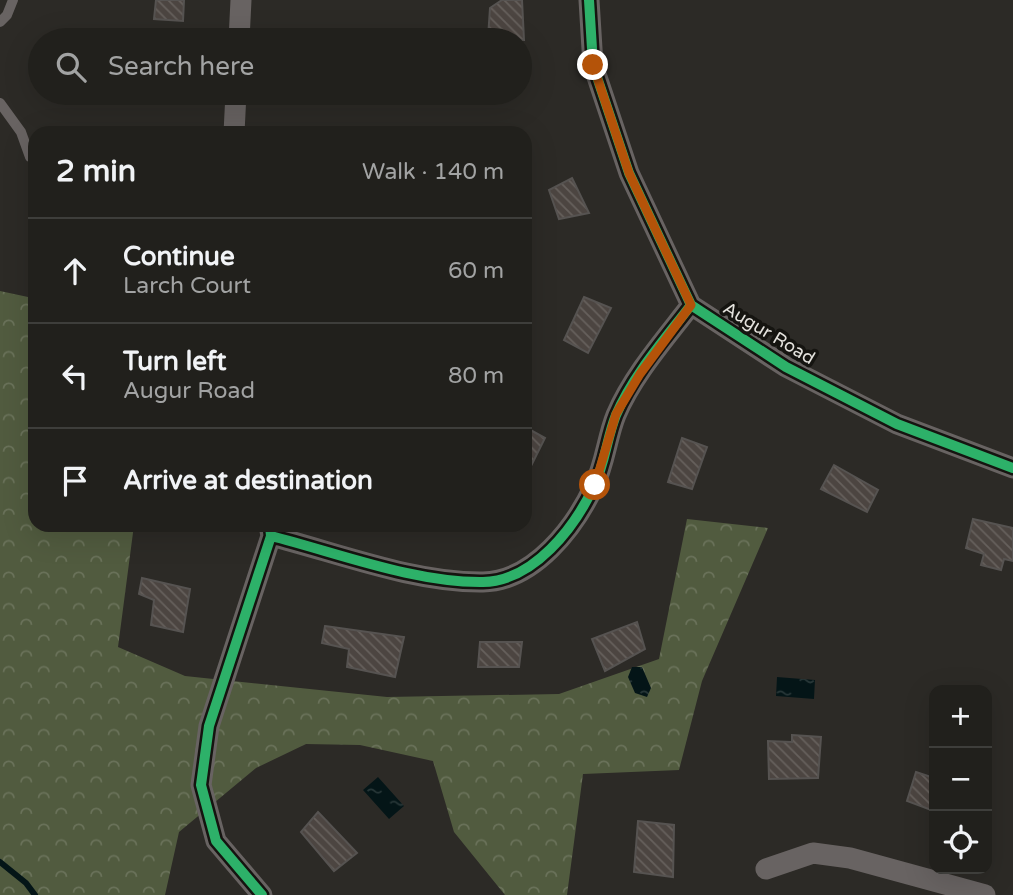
<!DOCTYPE html>
<meta charset="utf-8">
<style>
body{margin:0;font-family:"Varela Round",sans-serif;background:#292825;color:#f1f3f6}
.controls{position:absolute;right:21px;bottom:21px;display:grid;overflow:hidden;border-radius:14px;box-shadow:0 7px 28px #0002}
.controls button{width:63px;height:63px;display:grid;place-items:center;padding:0;border:0;border-bottom:2px solid #3e3e3b;background:#21201c;color:#f1f3f6;font:35px sans-serif}
.stop{position:absolute;width:21px;height:21px;margin:-16px;border:5px solid #b45309;border-radius:50%;background:#fff}
.stop.end{background:#b45309;border-color:#fff;box-shadow:0 2px 7px #0008}
.list{margin:0;padding:0;list-style:none}
h2{display:flex;justify-content:space-between;align-items:center;height:91px;margin:0;padding:0 28px;font-size:30px}
h2 small{font-size:23px;font-weight:400;color:#a2a3a3}
.list li{display:grid;grid-template-columns:46px 1fr auto;gap:21px;align-items:center;box-sizing:border-box;height:105px;padding:0 28px;border-top:2px solid #3e3e3b}
.list b{display:block;font-size:26px;white-space:nowrap}
.list p{margin:0;font-size:23px;white-space:nowrap;color:#a2a3a3}
.list em{font-size:23px;font-style:normal;color:#a2a3a3}
.icon{flex:none;width:38px;height:38px;fill:none;stroke:currentColor;stroke-width:2;stroke-linecap:round;stroke-linejoin:round}
.map{position:relative;flex:none;width:1013px;height:895px;overflow:hidden}
.search{position:absolute;background:#21201c;box-shadow:0 7px 28px #0002;left:28px;top:28px;width:504px;height:77px;display:flex;align-items:center;gap:18px;box-sizing:border-box;padding:0 24px;border-radius:38px;color:#a2a3a3;font-size:26px}
.panel{position:absolute;background:#21201c;box-shadow:0 7px 28px #0002;left:28px;top:126px;width:504px;height:406px;border-radius:21px}
.map>svg:first-child{display:block}
.forest{fill:url(#forest-crowns)}
.water{fill:url(#water-ripples)}
.lines{fill:none;stroke-linecap:round;stroke-linejoin:round}
.stream{stroke:#041517;stroke-width:6}
.building{fill:url(#building-back-hatch);stroke:#565351;stroke-width:2}
.service{stroke:#686362;stroke-width:10}
.minor{stroke:#686362;stroke-width:21}
.cycleway-casing{stroke:#151410;stroke-width:15}
.cycleway{stroke:#2db169;stroke-width:10}
.route{stroke:#b45309;stroke-width:9}
.labels{text-anchor:middle;stroke-width:7;stroke-linejoin:round;paint-order:stroke}
.street-label{font-size:18px;fill:#e4e2dd;stroke:#151410}
</style>
<div class="map">
<svg width="1013" height="895" viewBox="0 0 1013 895">
<defs>
<pattern id="forest-crowns" width="20" height="18" patternUnits="userSpaceOnUse" patternTransform="scale(1.75)"><rect width="20" height="18" fill="#515b3f"/><path d="M2 6a3 3 0 1 1 6 0M12 15a3 3 0 1 1 6 0" fill="none" stroke="#6a725a"/></pattern>
<pattern id="water-ripples" width="26" height="14" patternUnits="userSpaceOnUse" patternTransform="scale(1.75)"><rect width="26" height="14" fill="#041517"/><path d="M2 4q2-2 4 0t4 0M15 11q2-2 4 0t4 0" fill="none" stroke="#283738"/></pattern>
<pattern id="building-back-hatch" width="6" height="6" patternUnits="userSpaceOnUse" patternTransform="scale(1.75)"><rect width="6" height="6" fill="#4c4541"/><path d="M-1 5l2 2M0 0l6 6M5-1l2 2" fill="none" stroke="#66605c"/></pattern>
</defs>
<rect width="100%" height="100%" fill="#2c2a26"/>
<!-- forest -->
<path class="forest" d="M 0,291 L 28,297 L 35,303 L 35,525 L 134,525 L 118,647 L 185,676 L 387,697 L 559,694 L 659,659 L 687,519 L 768,528 L 702,681 L 679,770 L 583,774 L 567,895 L 505,895 L 454,832 L 433,761 L 360,745 L 306,744 L 256,768 L 179,832 L 165,895 L 0,895 Z"/>
<!-- water -->
<path class="water" d="M 632,667 L 642,667 L 651,688 L 647,697 L 635,693 L 628,677 Z
M 777,677 L 815,680 L 814,699 L 776,696 Z
M 378,777 L 404,806 L 389,819 L 363,790 Z"/>
<g class="lines">
<!-- stream -->
<path class="stream" d="M 0,862 L 26,883 L 35,895"/>
</g>
<!-- building -->
<path class="building" d="M 156,0 L 184,0 L 183,21 L 154,19 Z
M 502,0 L 522,0 L 524,40 L 488,38 L 490,8 Z
M 572,178 L 589,213 L 559,219 L 549,190 Z
M 584,297 L 611,308 L 588,353 L 564,340 Z
M 525,427 L 545,438 L 525,478 Z
M 682,438 L 707,447 L 692,489 L 668,482 Z
M 834,465 L 878,490 L 867,512 L 821,489 Z
M 973,519 L 1013,528 L 1013,561 L 1004,559 L 1001,570 L 981,565 L 984,554 L 966,548 Z
M 142,578 L 190,589 L 183,632 L 151,625 L 154,600 L 139,594 Z
M 637,622 L 645,649 L 605,671 L 592,639 Z
M 325,626 L 404,637 L 395,677 L 347,667 L 349,649 L 322,643 Z
M 480,642 L 522,642 L 519,667 L 478,667 Z
M 792,735 L 821,737 L 818,778 L 769,779 L 768,741 L 792,742 Z
M 916,772 L 934,778 L 934,811 L 907,801 Z
M 318,812 L 357,853 L 334,871 L 301,832 Z
M 638,821 L 674,825 L 673,877 L 634,872 Z"/>
<g class="lines">
<!-- service -->
<path class="service" d="M 0,22 L 7,15 L 13,0
M 0,103 L 21,132 L 30,157"/>
<!-- minor -->
<path class="minor" d="M 589,0 L 593,65 L 629,173 L 691,305 L 786,367 L 897,424 L 1013,468
M 239,40 L 241,0
M 234,133 L 236,93
M 271,536 C 338,553 415,583 483,582 C 534,581 575,527 594,486 C 605,464 607,437 616,415 C 633,375 665,339 691,305
M 766,869 L 813,853 L 850,858 L 985,895
M 262,895 L 216,841 L 201,785 L 209,726 L 271,536 L 269,525"/>
<!-- cycleway casing -->
<g class="cycleway-casing">
<path id="cycleway" d="M 589,0 L 593,65 L 629,173 L 691,305 L 786,367 L 897,424 L 1013,468
M 271,536 C 338,553 415,583 483,582 C 534,581 575,527 594,486 C 605,464 607,437 616,415 C 633,375 665,339 691,305
M 262,895 L 216,841 L 201,785 L 209,726 L 271,536 L 270,526"/>
</g>
<!-- cycleway -->
<use href="#cycleway" class="cycleway"/>
</g>
<g class="lines">
<!-- route -->
<path class="route" d="M 593,65 L 629,173 L 691,305 L 640,374 L 616,414 L 595,485"/>
</g>
<g class="labels">
<!-- street labels -->
<g class="street-label">
<text transform="translate(769 333) rotate(31)" y="6">Augur Road</text>
</g>
</g>
</svg>
<div class="controls">
<button>+</button>
<button>−</button>
<button><svg class="icon" aria-label="locate" viewBox="0 0 24 24"><circle cx="12" cy="12" r="6"/><path d="M12 2v4M12 18v4M2 12h4M18 12h4"/></svg></button>
</div>
<div class="stop" style="left:595px;top:485px"></div>
<div class="stop end" style="left:593px;top:65px"></div>
<div class="search"><svg class="icon" aria-label="search" viewBox="0 0 24 24"><circle cx="10" cy="10" r="6"/><path d="M15 15l6 6"/></svg>Search here</div>
<section class="panel">
<h2>2 min<small>Walk · 140 m</small></h2>
<ul class="list">
<li><svg class="icon" aria-label="ahead" viewBox="0 0 24 24"><path d="M12 20V5M6 11l6-6 6 6"/></svg><div><b>Continue</b><p>Larch Court</p></div><em>60 m</em></li>
<li><svg class="icon" aria-label="left" viewBox="0 0 24 24"><path d="M17 20v-9H6M10 6l-5 5 5 5"/></svg><div><b>Turn left</b><p>Augur Road</p></div><em>80 m</em></li>
<li><svg class="icon" aria-label="arrive" viewBox="0 0 24 24"><path d="M6 21V4h12l-3 4 3 4H6"/></svg><div><b>Arrive at destination</b></div></li>
</ul>
</section>
</div>
